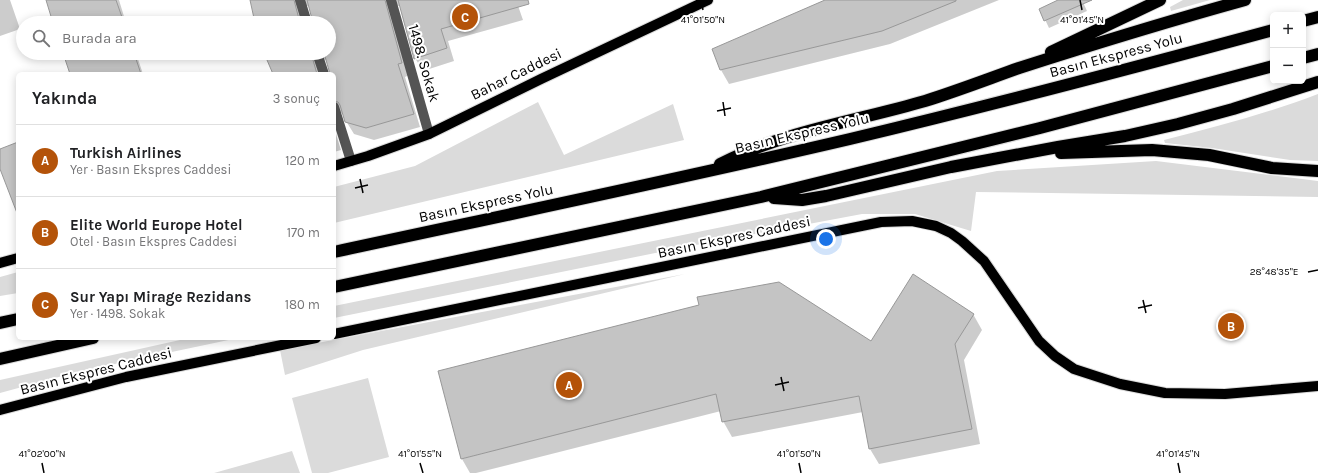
<!DOCTYPE html>
<html lang="tr">
<meta charset="utf-8">
<style>
body{margin:0;font-family:Karla,sans-serif;background:#f2f2f2;color:#202124}
.controls{position:absolute;right:12px;top:12px;display:grid;overflow:hidden;border-radius:6px;box-shadow:0 2px 10px #0003}
.controls button{width:36px;height:36px;display:grid;place-items:center;padding:0;border:0;border-bottom:1px solid #e0e0e0;background:#fff;color:#202124;font:20px sans-serif}
.you{position:absolute;left:826px;top:239px;width:14px;height:14px;margin:-10px;border:3px solid #fff;border-radius:50%;background:#1a73e8;box-shadow:0 0 0 6px #1a73e833}
.badge{display:grid;place-items:center;width:26px;height:26px;border-radius:50%;background:#b45309;color:#fff;font-size:13px;font-weight:700}
.pin{position:absolute;translate:-50% -50%;border:2px solid #fff;box-shadow:0 1px 4px #0006}
.list{margin:0;padding:0;list-style:none}
h2{display:flex;justify-content:space-between;align-items:center;height:52px;margin:0;padding:0 16px;font-size:17px}
h2 small{font-size:13px;font-weight:400;color:#757577}
.list li{display:grid;grid-template-columns:26px 1fr auto;gap:12px;align-items:center;box-sizing:border-box;height:72px;padding:0 16px;border-top:1px solid #e0e0e0}
.list b{display:block;font-size:15px;white-space:nowrap}
.list p{margin:0;font-size:13px;white-space:nowrap;color:#757577}
.list em{font-size:13px;font-style:normal;color:#757577}
.icon{flex:none;width:22px;height:22px;fill:none;stroke:currentColor;stroke-width:2;stroke-linecap:round;stroke-linejoin:round}
.map{position:relative;flex:none;width:1318px;height:473px;overflow:hidden}
.search{position:absolute;background:#fff;box-shadow:0 2px 10px #0003;left:16px;top:16px;width:320px;height:44px;display:flex;align-items:center;gap:10px;box-sizing:border-box;padding:0 14px;border-radius:22px;color:#757577;font-size:15px}
.panel{position:absolute;background:#fff;box-shadow:0 2px 10px #0003;left:16px;top:72px;width:320px;height:268px;border-radius:6px}
.map>svg:first-child{display:block}
.green{fill:#dbdbdb}
.shadow{fill:#0003}
.building{fill:#c4c4c4;stroke:#989898}
.lines{fill:none;stroke-linecap:round;stroke-linejoin:round}
.major-casing{stroke:#dbdbdb;stroke-width:12}
.highway-casing{stroke:#dbdbdb;stroke-width:14}
.minor{stroke:#545454;stroke-width:10}
.major{stroke:#000;stroke-width:10}
.highway{stroke:#000;stroke-width:12}
.ticks{fill:none;stroke:#000;stroke-width:1.5}
.labels{text-anchor:middle;stroke-width:4;stroke-linejoin:round;paint-order:stroke}
.street-label{font-size:15px;fill:#000;stroke:#fff}
.ticks-label{font-size:10px;text-anchor:middle;fill:#000;stroke:#fff;stroke-width:4;stroke-linejoin:round;paint-order:stroke}
</style>
<div class="map">
<svg width="1318" height="473" viewBox="0 0 1318 473">
<rect width="100%" height="100%" fill="#fff"/>
<!-- green -->
<path class="green" d="M 1183,0 L 1210,0 L 1171,11 L 1170,7 Z
M 1318,94 L 1318,161 L 1290,160 L 1212,148 L 1165,143 L 1164,140 C 1216,127 1268,113 1318,94 Z
M 538,102 L 564,155 L 673,104 L 684,140 L 334,223 L 334,187 L 415,166 Z
M 1156,161 L 1318,181 L 1318,197 L 976,192 L 971,231 L 915,214 L 862,214 L 680,248 L 334,318 L 334,306 L 997,171 Z
M 18,272 L 18,293 L 0,296 L 0,277 Z
M 685,274 L 363,350 L 285,375 L 280,350 Z
M 189,338 L 238,338 L 77,372 L 0,393 L 0,380 Z
M 368,378 L 389,457 L 328,473 L 312,473 L 292,398 Z
M 292,451 L 300,473 L 214,473 Z"/>
<!-- shadow -->
<path class="shadow" d="M 0,0 L 10,0 L 20,29 L 0,36 Z
M 47,0 L 119,0 L 126,23 L 54,23 Z
M 251,0 L 516,0 L 523,20 L 448,41 L 454,61 L 423,71 L 415,58 L 401,6 L 396,6 L 409,75 L 405,77 L 420,127 L 374,140 L 354,134 L 346,121 L 344,114 L 340,113 L 337,129 L 334,128 L 341,150 L 334,152 L 334,74 L 331,74 L 327,60 L 323,59 L 320,74 L 274,74 L 265,53 L 329,53 L 329,23 L 314,23 L 309,6 L 305,6 L 303,23 L 254,23 L 253,20 L 255,19 Z
M 828,0 L 999,0 L 890,44 L 729,84 L 721,70 L 713,50 Z
M 1061,0 L 1082,0 L 1087,11 L 1049,28 L 1040,9 Z
M 64,53 L 136,53 L 143,74 L 71,74 Z
M 973,314 L 982,330 L 964,360 L 980,444 L 879,464 L 870,449 L 863,412 L 732,437 L 723,421 L 721,411 L 476,473 L 470,473 L 462,459 L 871,342 Z"/>
<!-- building -->
<path class="building" d="M 46,0 L 116,0 L 124,23 L 53,23 Z
M 250,0 L 294,0 L 300,23 L 255,23 Z
M 307,0 L 385,0 L 402,63 L 398,64 L 414,114 L 366,128 L 345,122 L 340,105 L 338,102 L 334,101 L 334,74 L 330,74 L 324,53 L 329,53 L 329,23 L 313,23 Z
M 398,0 L 528,0 L 529,4 L 441,29 L 447,48 L 414,59 Z
M 825,0 L 956,0 L 956,1 L 882,31 L 720,70 L 712,49 Z
M 1058,0 L 1092,0 L 1044,21 L 1039,9 Z
M 63,53 L 134,53 L 141,74 L 70,74 Z
M 264,53 L 311,53 L 317,74 L 273,74 Z
M 18,142 L 18,213 L 17,213 L 0,169 L 0,149 Z
M 913,274 L 974,314 L 955,344 L 972,429 L 869,449 L 859,396 L 722,422 L 716,394 L 461,459 L 438,371 L 699,305 L 697,297 L 779,282 L 871,341 Z"/>
<g class="lines">
<!-- major casing -->
<g class="major-casing">
<path id="major" d="M 334,166 L 368,156 L 429,134 L 541,79 L 708,0
M 0,263 L 18,258
M 334,334 L 881,222 L 912,221 L 936,226 L 951,233 L 962,241 L 984,261 L 1039,341 L 1055,356 L 1074,369 L 1120,384 L 1165,393 L 1225,394 L 1318,386
M 0,410 L 126,377 L 316,338"/>
</g>
<!-- highway casing -->
<g class="highway-casing">
<path id="highway" d="M 1303,21 L 1318,17
M 1051,52 L 1160,0
M 1303,58 L 1318,54
M 1061,153 L 1152,150 L 1209,155 L 1272,168 L 1318,171
M 720,164 C 784,131 857,121 925,101 C 957,91 988,79 1019,68 C 1094,44 1169,21 1245,0
M 774,198 L 802,200 L 826,196 L 951,167 L 1058,147 L 1125,136 L 1178,124 L 1233,109 L 1318,82
M 334,252 C 506,215 679,179 850,139 C 992,105 1133,68 1273,30
M 334,287 L 761,197 L 1040,128 L 1273,66
M 0,323 L 18,319
M 0,359 L 93,338"/>
</g>
<!-- minor -->
<path class="minor" d="M 300,0 L 307,23
M 391,0 L 429,134
M 317,53 L 324,74
M 334,107 L 351,161"/>
<!-- major -->
<use href="#major" class="major"/>
<!-- highway -->
<use href="#highway" class="highway"/>
</g>
<!-- ticks -->
<path class="ticks" d="M 701,0 L 703,10M 1080,0 L 1082,10M 723,102 L 725,116M 717,111 L 731,108M 360,179 L 363,193M 355,188 L 368,185M 1308,272 L 1318,270M 1143,300 L 1146,313M 1138,308 L 1152,305M 781,377 L 784,391M 775,385 L 789,382M 42,463 L 44,473M 420,463 L 423,473M 799,463 L 801,473M 1178,463 L 1180,473"/>
<g class="labels">
<!-- street labels -->
<g class="street-label">
<text transform="translate(1116 55) rotate(-15)" y="5">Basın Ekspress Yolu</text>
<text transform="translate(424 63) rotate(74)" y="5">1498. Sokak</text>
<text transform="translate(516 74) rotate(-26)" y="5">Bahar Caddesi</text>
<text transform="translate(802 133) rotate(-13)" y="5">Basın Ekspress Yolu</text>
<text transform="translate(486 203) rotate(-12)" y="5">Basın Ekspress Yolu</text>
<text transform="translate(734 237) rotate(-12)" y="5">Basın Ekspres Caddesi</text>
<text transform="translate(96 371) rotate(-14)" y="5">Basın Ekspres Caddesi</text>
</g>
</g>
<g class="ticks-label">
<text x="703" y="23">41°01'50"N</text>
<text x="1082" y="23">41°01'45"N</text>
<text x="1274" y="275">28°48'35"E</text>
<text x="42" y="457">41°02'00"N</text>
<text x="420" y="457">41°01'55"N</text>
<text x="799" y="457">41°01'50"N</text>
<text x="1178" y="457">41°01'45"N</text>
</g>
</svg>
<div class="controls">
<button>+</button>
<button>−</button>
</div>
<div class="you"></div>
<div class="pin badge" style="left:569px;top:385px">A</div>
<div class="pin badge" style="left:1231px;top:326px">B</div>
<div class="pin badge" style="left:465px;top:17px">C</div>
<div class="search"><svg class="icon" aria-label="search" viewBox="0 0 24 24"><circle cx="10" cy="10" r="6"/><path d="M15 15l6 6"/></svg>Burada ara</div>
<section class="panel">
<h2>Yakında<small>3 sonuç</small></h2>
<ul class="list">
<li><span class="badge">A</span><div><b>Turkish Airlines</b><p>Yer · Basın Ekspres Caddesi</p></div><em>120 m</em></li>
<li><span class="badge">B</span><div><b>Elite World Europe Hotel</b><p>Otel · Basın Ekspres Caddesi</p></div><em>170 m</em></li>
<li><span class="badge">C</span><div><b>Sur Yapı Mirage Rezidans</b><p>Yer · 1498. Sokak</p></div><em>180 m</em></li>
</ul>
</section>
</div>
